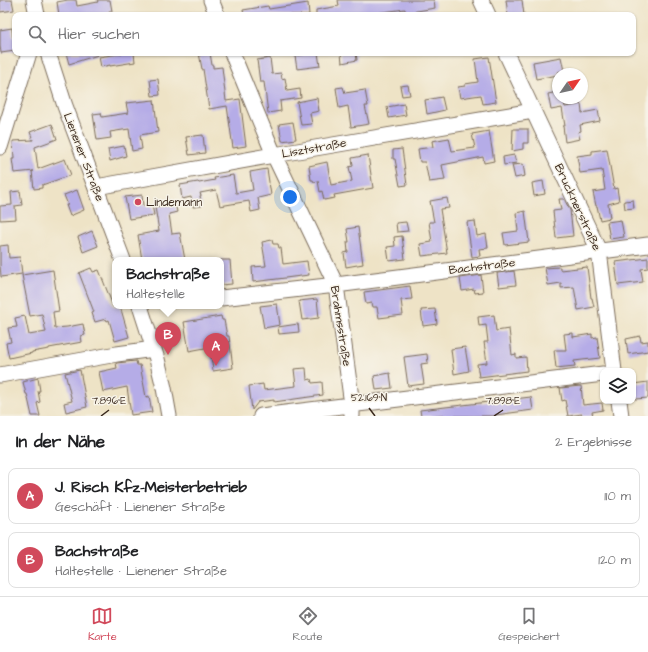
<!DOCTYPE html>
<html lang="de">
<meta charset="utf-8">
<style>
body{margin:0;font-family:"Architects Daughter",sans-serif;background:#f6f6f6;color:#202124}
.controls{position:absolute;right:12px;bottom:12px;display:grid;overflow:hidden;border-radius:8px;box-shadow:0 1px 3px #0004}
.controls button{width:36px;height:36px;display:grid;place-items:center;padding:0;border:0;border-bottom:1px solid #e0e0e0;background:#fff;color:#202124;font:20px sans-serif}
.compass{position:absolute;left:552px;top:68px;width:36px;height:36px;border-radius:50%;background:#fff;box-shadow:0 1px 3px #0004;rotate:56deg}
.you{position:absolute;left:290px;top:197px;width:14px;height:14px;margin:-10px;border:3px solid #fff;border-radius:50%;background:#1a73e8;box-shadow:0 0 0 6px #1a73e833}
.badge{display:grid;place-items:center;width:26px;height:26px;border-radius:50%;background:#d1495b;color:#fff;font-size:13px;font-weight:700}
.pin{position:absolute;translate:-50% -33px;filter:drop-shadow(0 1px 2px #0008)}
.pin::after{content:'';position:absolute;top:21px;width:14px;height:12px;background:inherit;clip-path:polygon(0 0,100% 0,50% 100%)}
.popup{position:absolute;left:112px;top:257px;width:112px;height:52px;box-sizing:border-box;display:grid;place-content:center;border-radius:8px;background:#fff;filter:drop-shadow(0 1px 3px #0005);font-size:13px;white-space:nowrap;color:#757577}
.popup b{font-size:15px;color:#202124}
.popup::after{content:'';position:absolute;left:50%;top:100%;margin-left:-8px;border:8px solid transparent;border-top-color:#fff}
.list{margin:0;padding:0;list-style:none}
h2{display:flex;justify-content:space-between;align-items:center;height:52px;margin:0;padding:0 16px;font-size:17px}
h2 small{font-size:13px;font-weight:400;color:#757577}
.list li{display:grid;grid-template-columns:26px 1fr auto;gap:12px;align-items:center;box-sizing:border-box;height:56px;margin:0 8px 8px;padding:0 8px;border:1px solid #e0e0e0;border-radius:8px}
.list b{display:block;font-size:15px;white-space:nowrap}
.list p{margin:0;font-size:13px;white-space:nowrap;color:#757577}
.list em{font-size:13px;font-style:normal;color:#757577}
.icon{flex:none;width:22px;height:22px;fill:none;stroke:currentColor;stroke-width:2;stroke-linecap:round;stroke-linejoin:round}
.map{position:relative;flex:none;width:648px;height:416px;overflow:hidden}
.search{position:absolute;background:#fff;box-shadow:0 1px 3px #0004;left:12px;right:12px;top:12px;height:44px;display:flex;align-items:center;gap:10px;box-sizing:border-box;padding:0 14px;border-radius:8px;color:#757577;font-size:15px}
.sheet{height:180px;background:#fff}
nav{display:flex;justify-content:space-around;align-items:center;box-sizing:border-box;height:56px;border-top:1px solid #e0e0e0;background:#fff;font-size:11px;color:#757577}
nav a{display:grid;justify-items:center;gap:2px}
nav .on{color:#d1495b}
.map>svg:first-child{display:block}
.building{fill:#b5ace7}
.lines{fill:none;stroke-linecap:round;stroke-linejoin:round}
.minor-casing{stroke:#7a6b59;stroke-width:17}
.minor{stroke:#fff;stroke-width:15}
.ticks{fill:none;stroke:#3b2a1e;stroke-width:1.5}
.poi-dot{fill:#d1495b;stroke:#f7f3e8;stroke-width:1.5}
.labels{text-anchor:middle;stroke-width:3;stroke-linejoin:round;paint-order:stroke}
.street-label{font-size:12px;fill:#3b2a1e;stroke:#f7f3e8}
.poi-label{font-size:12px;fill:#3b2a1e;stroke:#f7f3e8;text-anchor:start}
.ticks-label{font-size:10px;text-anchor:middle;fill:#3b2a1e;stroke:#f7f3e8;stroke-width:3;stroke-linejoin:round;paint-order:stroke}
</style>
<div class="map">
<svg width="648" height="416" viewBox="0 0 648 416">
<rect width="100%" height="100%" fill="#f7f3e8"/>
<filter id="ink" filterUnits="userSpaceOnUse"><feTurbulence type="fractalNoise" baseFrequency=".025" numOctaves="2"/><feDisplacementMap in="SourceGraphic" scale="8" xChannelSelector="R" yChannelSelector="G"/><feConvolveMatrix kernelMatrix="1 2 1 2 8 2 1 2 1" color-interpolation-filters="sRGB"/></filter>
<filter id="wash" filterUnits="userSpaceOnUse"><feTurbulence type="fractalNoise" baseFrequency=".012" numOctaves="4" result="noise"/><feDisplacementMap in="SourceGraphic" scale="16" xChannelSelector="R" yChannelSelector="G"/><feGaussianBlur stdDeviation="0.9" result="paint"/><feColorMatrix in="noise" values="0 0 0 0 0 0 0 0 0 0 0 0 0 0 0 0 0 1.4 0 .05"/><feComposite in="paint" operator="in"/></filter>
<g filter="url(#wash)">
<rect width="100%" height="100%" fill="#eee3c6"/>
<g id="blocks">
<!-- building -->
<path class="building" d="M 0,0 L 12,0 L 14,10 L 0,12 Z
M 68,0 L 76,0 L 77,6 L 98,2 L 97,0 L 110,0 L 112,11 L 109,11 L 109,15 L 59,15 L 57,2 Z
M 338,0 L 434,0 L 435,8 L 405,13 L 405,9 L 361,15 L 316,15 L 316,10 L 339,6 Z
M 506,0 L 522,0 L 524,15 L 508,15 Z
M 308,3 L 309,15 L 244,15 L 243,10 L 268,6 L 269,9 Z
M 12,28 L 13,37 L 15,36 L 15,51 L 1,53 L 0,46 L 0,30 Z
M 66,53 L 98,53 L 98,55 L 69,64 Z
M 125,53 L 134,53 L 135,62 L 110,66 L 110,65 L 101,67 L 99,57 Z
M 199,53 L 210,53 L 212,65 L 213,65 L 213,68 L 222,67 L 226,101 L 240,99 L 246,146 L 233,148 L 227,106 L 209,109 L 203,69 L 202,69 Z
M 308,53 L 318,53 L 320,66 L 297,69 L 295,56 L 308,54 Z
M 341,53 L 356,53 L 357,60 L 342,63 Z
M 489,57 L 496,102 L 483,104 L 481,95 L 460,98 L 458,87 L 465,86 L 465,84 L 478,82 L 475,59 Z
M 561,57 L 564,71 L 558,72 L 558,75 L 536,79 L 533,62 Z
M 270,58 L 272,74 L 281,73 L 282,79 L 285,78 L 287,91 L 300,89 L 301,98 L 280,101 L 281,111 L 268,113 L 264,82 L 260,82 L 257,60 Z
M 158,79 L 160,95 L 152,96 L 150,80 Z
M 408,85 L 410,95 L 402,96 L 400,86 Z
M 343,87 L 345,93 L 365,90 L 368,106 L 365,106 L 369,124 L 351,127 L 348,106 L 339,108 L 336,88 Z
M 558,92 L 558,98 L 563,98 L 565,107 L 581,104 L 582,113 L 598,110 L 600,121 L 580,125 L 581,131 L 578,132 L 580,139 L 565,142 L 563,126 L 565,126 L 562,108 L 551,110 L 548,94 Z
M 442,97 L 445,110 L 427,114 L 425,100 Z
M 317,98 L 319,111 L 310,113 L 312,124 L 301,125 L 297,102 Z
M 154,100 L 158,132 L 140,135 L 142,149 L 132,151 L 129,129 L 110,132 L 111,138 L 97,140 L 93,114 L 101,113 L 102,117 L 128,113 L 126,103 Z
M 404,104 L 406,115 L 389,118 L 387,107 Z
M 293,122 L 296,139 L 282,141 L 279,124 Z
M 52,124 L 57,139 L 35,147 L 38,169 L 65,159 L 71,175 L 42,185 L 42,188 L 34,189 L 32,171 L 34,171 L 14,173 L 12,159 L 14,159 L 13,141 L 33,140 L 30,132 Z
M 513,129 L 528,129 L 528,143 L 523,143 L 523,149 L 512,151 Z
M 489,131 L 494,161 L 484,163 L 483,157 L 442,165 L 445,180 L 429,182 L 425,162 L 420,162 L 418,149 L 433,147 L 432,141 L 449,138 L 452,151 L 475,148 L 472,134 Z
M 203,135 L 205,153 L 189,155 L 186,137 Z
M 124,146 L 126,156 L 110,161 L 108,149 Z
M 402,149 L 407,185 L 400,186 L 395,159 L 393,159 L 393,150 Z
M 607,149 L 614,189 L 617,188 L 619,201 L 608,204 L 610,218 L 600,220 L 597,206 L 596,206 L 593,192 L 605,190 L 602,170 L 580,173 L 577,156 L 592,154 L 592,151 Z
M 368,155 L 373,188 L 334,195 L 335,198 L 324,200 L 322,191 L 320,192 L 318,181 L 314,182 L 313,180 L 311,180 L 309,166 L 327,162 L 331,185 L 352,181 L 349,167 L 353,166 L 352,158 Z
M 514,155 L 516,163 L 504,165 L 503,157 Z
M 523,164 L 525,176 L 515,178 L 512,165 Z
M 267,169 L 271,195 L 258,198 L 260,210 L 251,212 L 249,201 L 220,206 L 216,190 L 200,193 L 201,196 L 200,196 L 202,206 L 193,207 L 191,197 L 182,199 L 180,185 L 198,182 L 199,183 L 215,180 L 214,178 L 233,175 L 236,193 L 253,190 L 250,172 Z
M 543,181 L 545,194 L 534,196 L 532,183 Z
M 77,190 L 84,210 L 70,216 L 66,205 L 68,205 L 64,195 Z
M 20,191 L 22,205 L 15,206 L 16,219 L 0,220 L 0,206 L 12,205 L 11,192 Z
M 142,195 L 143,206 L 152,205 L 154,215 L 129,219 L 125,197 Z
M 447,198 L 449,208 L 440,209 L 447,253 L 422,256 L 420,244 L 432,242 L 429,222 L 434,222 L 430,201 Z
M 559,199 L 564,199 L 570,210 L 573,236 L 556,238 L 553,211 L 561,210 Z
M 633,200 L 634,208 L 625,209 L 624,201 Z
M 175,203 L 177,212 L 169,214 L 172,234 L 180,233 L 185,260 L 142,260 L 138,235 L 159,231 L 155,207 Z
M 525,211 L 529,242 L 505,245 L 503,233 L 518,231 L 516,213 Z
M 621,220 L 624,237 L 610,239 L 607,222 Z
M 475,221 L 477,236 L 486,234 L 488,248 L 479,249 L 480,256 L 472,257 L 467,222 Z
M 406,222 L 408,231 L 397,232 L 396,223 Z
M 358,227 L 363,264 L 346,267 L 344,253 L 348,252 L 347,242 L 349,242 L 347,229 Z
M 92,231 L 98,246 L 83,252 L 78,237 Z
M 402,236 L 405,259 L 389,261 L 387,247 L 395,246 L 394,237 Z
M 272,240 L 273,244 L 278,244 L 279,248 L 281,248 L 283,264 L 307,261 L 309,275 L 253,282 L 252,267 L 266,266 L 262,242 Z
M 8,245 L 9,258 L 20,257 L 22,274 L 1,277 L 0,265 L 0,246 Z
M 648,258 L 648,268 L 641,269 L 643,282 L 618,285 L 615,262 Z
M 221,260 L 230,260 L 232,284 L 221,285 Z
M 560,267 L 560,270 L 587,267 L 591,298 L 592,298 L 594,307 L 578,310 L 574,287 L 561,288 L 561,283 L 548,285 L 545,268 Z
M 91,268 L 93,272 L 99,270 L 113,306 L 120,306 L 129,337 L 115,341 L 109,320 L 107,321 L 106,319 L 95,322 L 92,313 L 94,312 L 79,273 Z
M 53,270 L 59,311 L 53,312 L 55,328 L 67,327 L 83,324 L 85,335 L 81,336 L 82,342 L 49,348 L 49,349 L 32,352 L 32,353 L 9,358 L 6,343 L 11,342 L 8,328 L 17,327 L 15,318 L 25,316 L 29,335 L 46,332 L 42,314 L 30,316 L 22,275 Z
M 514,271 L 516,285 L 499,287 L 497,273 Z
M 481,275 L 483,292 L 475,293 L 474,289 L 462,291 L 460,278 Z
M 410,286 L 412,299 L 401,300 L 403,315 L 379,318 L 377,307 L 373,307 L 372,303 L 366,304 L 364,292 Z
M 317,299 L 319,318 L 302,320 L 299,301 Z
M 277,304 L 280,325 L 264,328 L 260,306 Z
M 435,309 L 437,324 L 423,326 L 421,310 Z
M 494,315 L 496,331 L 509,329 L 512,355 L 516,354 L 516,358 L 526,357 L 527,371 L 479,377 L 477,364 L 487,363 L 484,342 L 488,342 L 486,325 L 479,326 L 478,317 Z
M 221,316 L 222,320 L 224,320 L 227,336 L 229,336 L 233,368 L 213,371 L 210,347 L 189,351 L 184,322 Z
M 298,324 L 299,332 L 279,334 L 278,327 Z
M 573,333 L 573,337 L 592,334 L 592,338 L 597,337 L 600,358 L 574,361 L 575,366 L 556,368 L 554,350 L 566,350 L 564,334 Z
M 640,336 L 641,342 L 648,341 L 648,351 L 628,354 L 626,339 Z
M 465,347 L 469,371 L 454,374 L 451,349 Z
M 427,354 L 428,363 L 421,364 L 424,384 L 408,386 L 404,357 Z
M 136,361 L 137,365 L 140,365 L 146,397 L 149,396 L 152,412 L 131,415 L 127,387 L 103,392 L 99,372 L 117,368 L 116,363 Z
M 306,368 L 307,380 L 311,379 L 312,383 L 322,382 L 323,395 L 274,402 L 274,400 L 258,402 L 252,410 L 249,386 L 263,384 L 264,390 L 296,386 L 294,369 Z
M 80,370 L 87,407 L 66,412 L 64,403 L 72,401 L 65,373 Z
M 390,373 L 392,388 L 376,390 L 374,376 Z
M 38,378 L 40,391 L 38,391 L 40,402 L 37,403 L 40,416 L 32,416 L 27,394 L 26,394 L 23,382 Z
M 648,382 L 648,398 L 635,399 L 633,384 Z
M 581,386 L 583,405 L 602,403 L 603,410 L 592,412 L 593,416 L 582,416 L 582,414 L 568,416 L 565,400 L 562,401 L 560,388 Z
M 531,397 L 533,410 L 495,415 L 495,416 L 421,416 L 420,410 Z"/>
</g>
</g>
<g filter="url(#ink)">
<use href="#blocks" fill-opacity="0" stroke="#7a6b59" stroke-width="1"/>
<g class="lines">
<!-- minor casing -->
<g class="minor-casing">
<path id="minor" d="M 34,0 L 37,15
M 211,0 L 217,15
M 481,0 L 488,15
M 48,53 L 65,106 L 123,260
M 232,53 L 274,155 L 336,285 L 352,405 L 352,416
M 506,53 L 599,251 L 614,371
M 0,147 L 29,53
M 96,187 L 274,155 L 533,111
M 221,298 L 336,285 L 648,245
M 140,306 L 157,359 L 164,388 L 169,416
M 0,375 L 117,354 L 154,349
M 619,401 L 621,416
M 261,416 L 603,374"/>
</g>
<!-- minor -->
<use href="#minor" class="minor"/>
</g>
</g>
<!-- ticks -->
<path class="ticks" d="M 369,408 L 375,416M 101,416 L 109,410M 494,416 L 503,410"/>
<!-- markers -->
<circle class="poi-dot" cx="138" cy="202" r="4"/>
<g class="labels">
<!-- street labels -->
<g class="street-label">
<text transform="translate(314 148) rotate(-10)" y="4">Lisztstraße</text>
<text transform="translate(84 157) rotate(69)" y="4">Lienener Straße</text>
<text transform="translate(578 207) rotate(65)" y="4">Brucknerstraße</text>
<text transform="translate(482 266) rotate(-7)" y="4">Bachstraße</text>
<text transform="translate(341 326) rotate(81)" y="4">Brahmsstraße</text>
</g>
<!-- poi labels -->
<g class="poi-label">
<text x="146" y="206">Lindemann</text>
</g>
</g>
<g class="ticks-label">
<text x="369" y="401">52.169°N</text>
<text x="109" y="404">7.896°E</text>
<text x="503" y="404">7.898°E</text>
</g>
</svg>
<div class="controls">
<button><svg class="icon" aria-label="layers" viewBox="0 0 24 24"><path d="M12 4l9 5-9 5-9-5zM3 14l9 5 9-5"/></svg></button>
</div>
<svg class="compass" viewBox="-18 -18 36 36"><path d="M0-13l5 13h-10z" fill="#e53935"/><path d="M0 13l5-13h-10z" fill="#757577"/></svg>
<div class="you"></div>
<div class="pin badge" style="left:216px;top:366px">A</div>
<div class="pin badge" style="left:168px;top:355px">B</div>
<div class="popup"><b>Bachstraße</b>Haltestelle</div>
<div class="search"><svg class="icon" aria-label="search" viewBox="0 0 24 24"><circle cx="10" cy="10" r="6"/><path d="M15 15l6 6"/></svg>Hier suchen</div>
</div>
<section class="sheet">
<h2>In der Nähe<small>2 Ergebnisse</small></h2>
<ul class="list">
<li><span class="badge">A</span><div><b>J. Risch Kfz-Meisterbetrieb</b><p>Geschäft · Lienener Straße</p></div><em>110 m</em></li>
<li><span class="badge">B</span><div><b>Bachstraße</b><p>Haltestelle · Lienener Straße</p></div><em>120 m</em></li>
</ul>
</section>
<nav>
<a class="on"><svg class="icon" aria-label="map" viewBox="0 0 24 24"><path d="M3 6l6-2 6 2 6-2v14l-6 2-6-2-6 2zM9 4v14M15 6v14"/></svg>Karte</a>
<a><svg class="icon" aria-label="directions" viewBox="0 0 24 24"><path d="M12 3l9 9-9 9-9-9zM9 14v-3h6M13 9l2 2-2 2"/></svg>Route</a>
<a><svg class="icon" aria-label="saved" viewBox="0 0 24 24"><path d="M7 4h10v16l-5-4-5 4z"/></svg>Gespeichert</a>
</nav>
